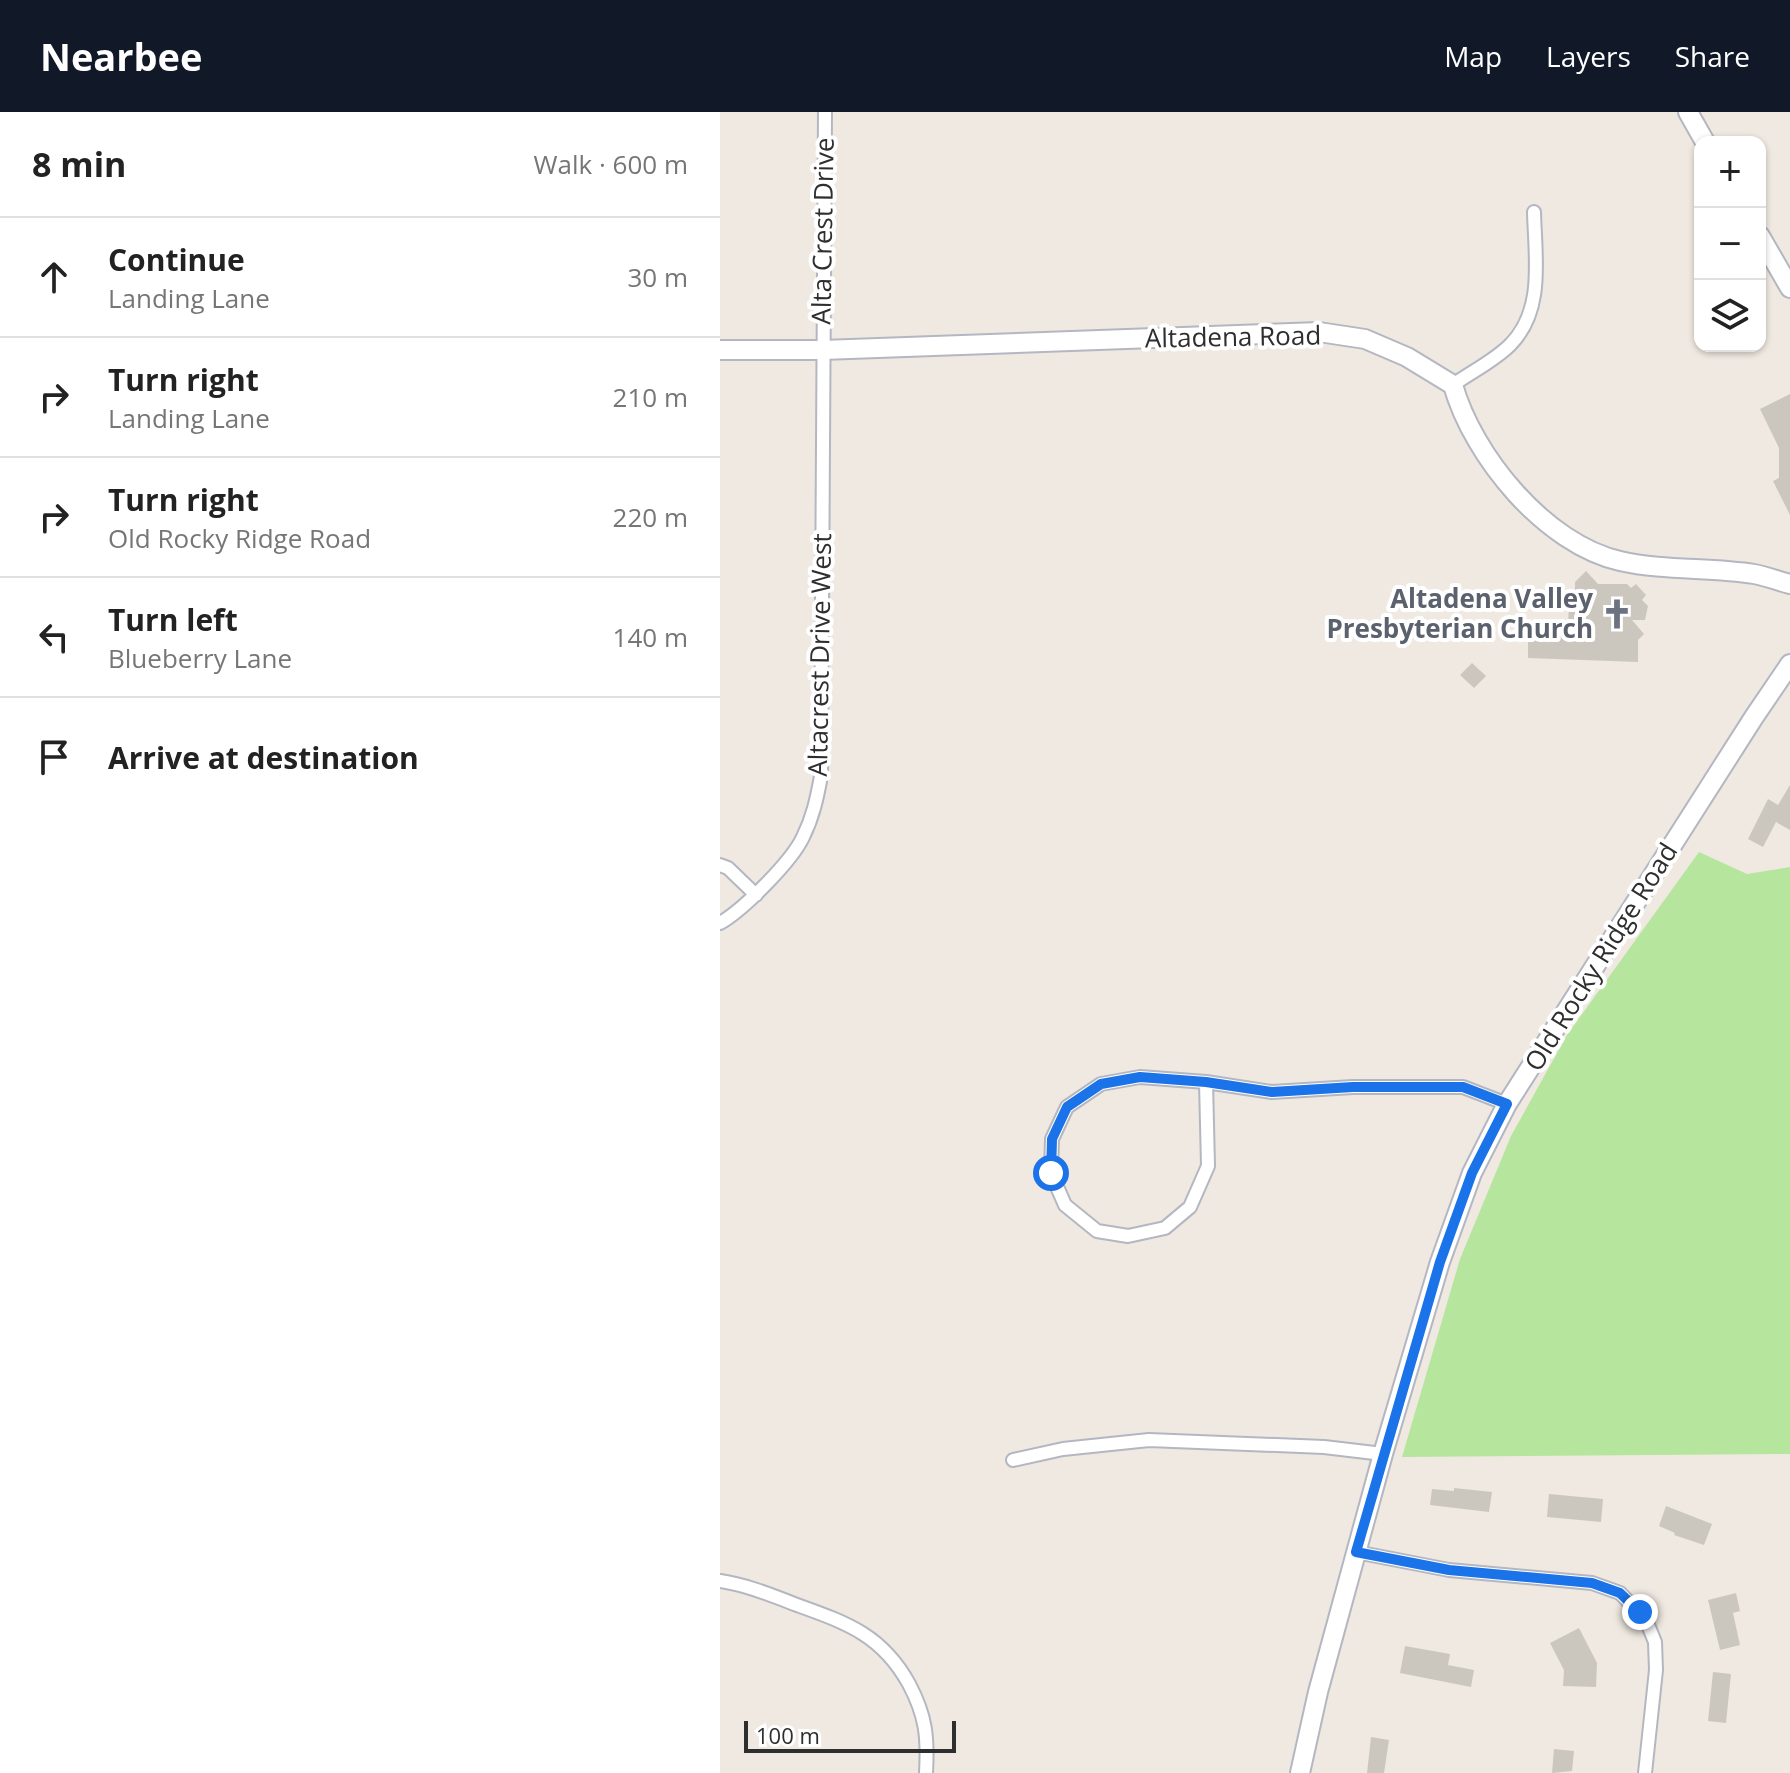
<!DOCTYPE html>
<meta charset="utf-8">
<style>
body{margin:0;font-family:"Open Sans",sans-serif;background:#f2f2f2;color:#222}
.controls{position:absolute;right:24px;top:24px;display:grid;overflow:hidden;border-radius:16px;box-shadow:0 2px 6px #0004}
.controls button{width:72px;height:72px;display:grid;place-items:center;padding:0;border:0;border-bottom:2px solid #e0e0e0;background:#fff;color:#222;font:40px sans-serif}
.scale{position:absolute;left:24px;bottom:20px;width:212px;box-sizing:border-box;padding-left:8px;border:4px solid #2e2e2e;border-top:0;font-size:22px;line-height:28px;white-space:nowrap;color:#2e2e2e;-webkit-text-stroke:6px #fff;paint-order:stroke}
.stop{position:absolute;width:24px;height:24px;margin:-18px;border:6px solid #1a73e8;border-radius:50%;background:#fff}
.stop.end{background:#1a73e8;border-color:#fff;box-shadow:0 2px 8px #0008}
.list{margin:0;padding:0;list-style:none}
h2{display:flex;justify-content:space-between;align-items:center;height:104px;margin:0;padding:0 32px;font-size:34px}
h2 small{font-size:26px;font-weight:400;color:#767676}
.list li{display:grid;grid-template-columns:52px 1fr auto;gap:24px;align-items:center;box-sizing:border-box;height:120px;padding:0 32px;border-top:2px solid #e0e0e0}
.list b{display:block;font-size:30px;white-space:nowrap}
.list p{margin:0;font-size:26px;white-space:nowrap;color:#767676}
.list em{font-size:26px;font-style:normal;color:#767676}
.icon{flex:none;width:44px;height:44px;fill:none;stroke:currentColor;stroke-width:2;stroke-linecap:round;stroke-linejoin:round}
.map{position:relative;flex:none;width:1070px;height:1661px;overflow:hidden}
header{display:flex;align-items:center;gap:48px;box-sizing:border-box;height:112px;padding:0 40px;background:#111827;color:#fff}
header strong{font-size:38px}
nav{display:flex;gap:44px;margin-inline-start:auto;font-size:28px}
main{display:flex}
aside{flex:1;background:#fff}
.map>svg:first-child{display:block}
.green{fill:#b6e59e}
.building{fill:#cbc7bf}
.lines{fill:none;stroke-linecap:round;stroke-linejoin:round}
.street-casing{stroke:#b4b7c1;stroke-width:16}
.secondary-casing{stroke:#b4b7c1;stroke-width:22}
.street{stroke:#fff;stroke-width:12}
.secondary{stroke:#fff;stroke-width:18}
.route{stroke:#1a73e8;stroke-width:10}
.labels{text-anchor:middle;stroke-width:8;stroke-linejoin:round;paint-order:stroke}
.street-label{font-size:26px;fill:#2e2e2e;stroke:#fff}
.worship-label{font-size:26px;font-weight:bold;fill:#5b616d;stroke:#fff;text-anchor:end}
</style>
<header>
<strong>Nearbee</strong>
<nav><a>Map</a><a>Layers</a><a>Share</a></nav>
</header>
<main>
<aside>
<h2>8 min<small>Walk · 600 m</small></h2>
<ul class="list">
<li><svg class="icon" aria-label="ahead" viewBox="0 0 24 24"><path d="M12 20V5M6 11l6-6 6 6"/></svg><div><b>Continue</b><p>Landing Lane</p></div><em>30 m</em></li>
<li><svg class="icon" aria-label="right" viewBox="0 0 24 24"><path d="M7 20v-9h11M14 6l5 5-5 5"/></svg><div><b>Turn right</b><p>Landing Lane</p></div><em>210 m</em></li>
<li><svg class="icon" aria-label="right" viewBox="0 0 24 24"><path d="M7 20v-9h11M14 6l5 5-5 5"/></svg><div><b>Turn right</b><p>Old Rocky Ridge Road</p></div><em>220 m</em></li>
<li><svg class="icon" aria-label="left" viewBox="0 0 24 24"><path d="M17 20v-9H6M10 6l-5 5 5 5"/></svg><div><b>Turn left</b><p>Blueberry Lane</p></div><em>140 m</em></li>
<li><svg class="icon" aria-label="arrive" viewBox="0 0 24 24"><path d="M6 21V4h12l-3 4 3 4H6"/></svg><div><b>Arrive at destination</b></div></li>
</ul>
</aside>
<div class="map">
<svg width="1070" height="1661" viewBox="0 0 1070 1661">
<rect width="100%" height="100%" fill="#efe9e1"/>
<!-- green -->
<path class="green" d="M 979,740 L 1027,762 L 1070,755 L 1070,1342 L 682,1345 L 740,1147 L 791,1024 L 847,923 Z"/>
<!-- building -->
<path class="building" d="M 1070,282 L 1070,403 L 1053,369 L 1059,366 L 1059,336 L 1040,297 Z
M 866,459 L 878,472 L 907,472 L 911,476 L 916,472 L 926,483 L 922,488 L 928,494 L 925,508 L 912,508 L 924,522 L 918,528 L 918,550 L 808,546 L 808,525 L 821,525 L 821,522 L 848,523 L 849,478 L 855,478 L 855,470 Z
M 752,551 L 766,564 L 754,576 L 740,563 Z
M 1070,673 L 1070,718 L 1056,710 L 1043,735 L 1028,727 L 1048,687 L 1058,693 Z
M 734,1376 L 772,1380 L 769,1400 L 710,1393 L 712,1377 L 734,1379 Z
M 829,1382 L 883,1387 L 881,1410 L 827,1405 Z
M 946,1394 L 992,1412 L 984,1433 L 954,1423 L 955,1421 L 939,1414 Z
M 1016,1481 L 1020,1499 L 1013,1501 L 1020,1533 L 1000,1538 L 988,1488 Z
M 859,1516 L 877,1551 L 876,1575 L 843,1574 L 844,1558 L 830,1531 Z
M 685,1534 L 730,1542 L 728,1553 L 754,1558 L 751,1575 L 680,1561 Z
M 993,1560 L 1011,1562 L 1006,1611 L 988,1609 Z
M 651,1625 L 669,1628 L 664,1661 L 647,1661 Z
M 834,1637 L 854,1639 L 852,1659 L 832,1661 Z"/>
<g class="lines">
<!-- street casing -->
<g class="street-casing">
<path id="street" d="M 733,273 C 751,260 774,249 790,233 C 825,198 815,145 814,100
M 0,753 L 8,756 L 36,783
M 0,811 C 23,798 72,749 83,725 C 93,705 97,686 101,664 L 105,0
M 486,970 L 420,965 L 381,972 L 347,995 L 332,1027 L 331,1061 L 345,1093 L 377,1119 L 408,1124 L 445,1116 L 470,1095 L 488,1054 L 486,970 L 552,980 L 633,975 L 743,975 L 787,992
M 293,1348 L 343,1337 L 429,1328 L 604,1335 L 663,1342
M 636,1440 L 729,1458 L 872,1471 L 900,1481 L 926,1508 L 935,1530 L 936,1558 L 925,1661
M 0,1469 C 27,1473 51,1483 77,1493 C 127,1511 162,1523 189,1572 C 206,1604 208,1625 206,1661"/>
</g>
<!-- secondary casing -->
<g class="secondary-casing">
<path id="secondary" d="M 968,0 L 985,30
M 1040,124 L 1070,176
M 0,238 L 102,238 L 599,220 L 645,227 L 687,245 L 733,273 C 753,344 825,432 900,449 C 944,459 990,455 1034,462 C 1046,464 1058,469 1070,472
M 580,1661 L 598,1580 L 663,1342 L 720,1150 L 752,1061 L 787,992 L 1034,605 L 1070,552"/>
</g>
<!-- street -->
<use href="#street" class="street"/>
<!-- secondary -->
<use href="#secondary" class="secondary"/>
</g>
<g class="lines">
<!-- route -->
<path class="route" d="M 331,1061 L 332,1027 L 347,995 L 381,972 L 420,965 L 486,970 L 552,980 L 633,975 L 743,975 L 787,992 L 752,1061 L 720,1150 L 636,1440 L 729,1458 L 872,1471 L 900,1481 L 920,1500"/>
</g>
<!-- icons -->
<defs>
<g id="church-bare" transform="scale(2.4)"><path d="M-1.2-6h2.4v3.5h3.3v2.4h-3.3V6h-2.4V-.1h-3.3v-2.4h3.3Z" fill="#6b7280" stroke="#fff" stroke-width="2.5" paint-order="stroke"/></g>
</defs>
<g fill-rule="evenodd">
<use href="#church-bare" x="897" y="502"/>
</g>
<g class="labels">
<!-- street labels -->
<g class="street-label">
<text transform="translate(103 119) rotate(-89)" y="9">Alta Crest Drive</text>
<text transform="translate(513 225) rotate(-1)" y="9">Altadena Road</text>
<text transform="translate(100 543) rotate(-89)" y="9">Altacrest Drive West</text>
<text transform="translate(881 845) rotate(-58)" y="9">Old Rocky Ridge Road</text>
</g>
<!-- worship labels -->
<g class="worship-label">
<text x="873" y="496">Altadena Valley<tspan x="873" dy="30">Presbyterian Church</tspan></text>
</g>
</g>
</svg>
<div class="controls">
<button>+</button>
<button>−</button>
<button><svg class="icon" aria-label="layers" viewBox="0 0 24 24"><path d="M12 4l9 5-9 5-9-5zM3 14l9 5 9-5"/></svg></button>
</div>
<div class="scale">100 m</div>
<div class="stop" style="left:331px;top:1061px"></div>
<div class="stop end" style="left:920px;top:1500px"></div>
</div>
</main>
